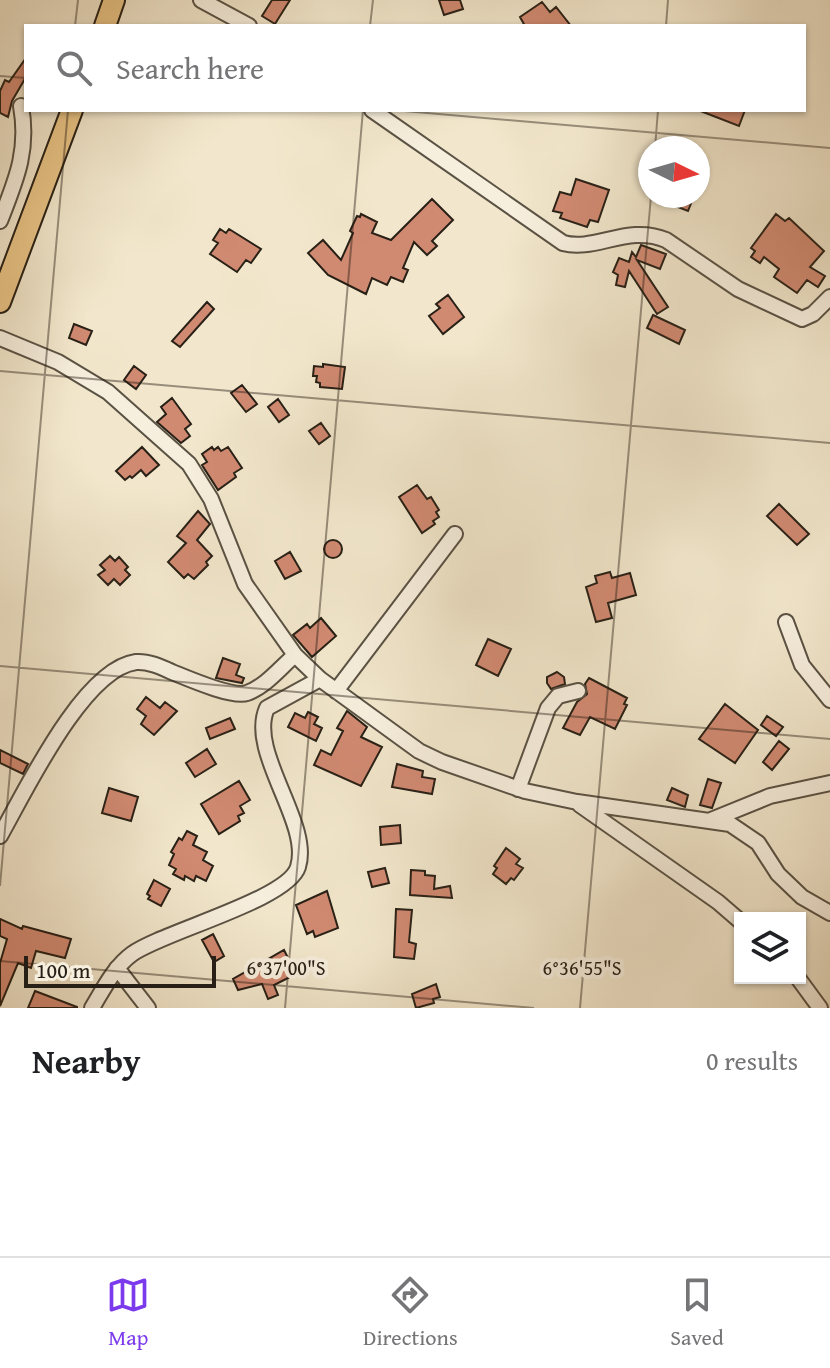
<!DOCTYPE html>
<meta charset="utf-8">
<style>
body{margin:0;font-family:"Gentium Book Plus",serif;background:#f2f2f2;color:#202124}
.controls{position:absolute;right:24px;bottom:24px;display:grid;overflow:hidden;border-radius:0px;box-shadow:0 2px 6px #0004}
.controls button{width:72px;height:72px;display:grid;place-items:center;padding:0;border:0;border-bottom:2px solid #e0e0e0;background:#fff;color:#202124;font:40px sans-serif}
.compass{position:absolute;left:638px;top:136px;width:72px;height:72px;border-radius:50%;background:#fff;box-shadow:0 2px 6px #0004;rotate:95deg}
.scale{position:absolute;left:24px;bottom:20px;width:192px;box-sizing:border-box;padding-left:8px;border:4px solid #282016;border-top:0;font-size:22px;line-height:28px;white-space:nowrap;color:#282016;-webkit-text-stroke:6px #f7efde;paint-order:stroke}
.list{margin:0;padding:0;list-style:none}
h2{display:flex;justify-content:space-between;align-items:center;height:104px;margin:0;padding:0 32px;font-size:34px}
h2 small{font-size:26px;font-weight:400;color:#757577}
.icon{flex:none;width:44px;height:44px;fill:none;stroke:currentColor;stroke-width:2;stroke-linecap:round;stroke-linejoin:round}
.map{position:relative;flex:none;width:830px;height:1008px;overflow:hidden}
.search{position:absolute;background:#fff;box-shadow:0 2px 6px #0004;left:24px;right:24px;top:24px;height:88px;display:flex;align-items:center;gap:20px;box-sizing:border-box;padding:0 28px;border-radius:0px;color:#757577;font-size:30px}
.sheet{height:248px;background:#fff}
nav{display:flex;justify-content:space-around;align-items:center;box-sizing:border-box;height:112px;border-top:2px solid #e0e0e0;background:#fff;font-size:22px;color:#757577}
nav a{display:grid;justify-items:center;gap:4px}
nav .on{color:#7c3aed}
.map>svg:first-child{display:block}
.building{fill:#d18a72;stroke:#282016;stroke-width:2}
.lines{fill:none;stroke-linecap:round;stroke-linejoin:round}
.minor-casing{stroke:#5a5244;stroke-width:18}
.highway-casing{stroke:#282016;stroke-width:24}
.minor{stroke:#f7efde;stroke-width:14}
.highway{stroke:#e9c486;stroke-width:20}
.ticks{fill:none;stroke:#282016;stroke-width:2;stroke-opacity:0.45}
.ticks-label{font-size:20px;text-anchor:middle;fill:#282016;stroke:#f7efde;stroke-width:8;stroke-linejoin:round;paint-order:stroke}
</style>
<div class="map">
<svg width="830" height="1008" viewBox="0 0 830 1008">
<rect width="100%" height="100%" fill="#f2e7cc"/>
<filter id="stains"><feTurbulence type="fractalNoise" baseFrequency=".0025" numOctaves="4"/><feColorMatrix values="0 0 0 0 .2 0 0 0 0 .09 0 0 0 0 .02 0 0 0 .5 -.17"/></filter>
<radialGradient id="worn" r=".72"><stop offset=".6" stop-color="#630" stop-opacity="0"/><stop offset="1" stop-color="#630" stop-opacity=".3"/></radialGradient>
<!-- building -->
<path class="building" d="M 272,0 L 290,0 L 275,24 L 262,16 Z
M 439,0 L 460,0 L 463,9 L 444,15 Z
M 542,2 L 550,12 L 556,7 L 571,26 L 525,26 L 520,17 Z
M 26,58 L 26,77 L 12,101 L 8,117 L 0,113 L 0,91 L 5,80 L 9,82 Z
M 698,110 L 745,110 L 739,126 Z
M 576,179 L 609,190 L 598,222 L 590,220 L 587,227 L 560,218 L 562,213 L 553,211 L 560,192 L 571,195 Z
M 673,196 L 692,201 L 688,211 L 670,204 Z
M 432,199 L 453,220 L 432,241 L 437,246 L 427,255 L 414,242 L 403,268 L 408,270 L 403,282 L 391,277 L 387,285 L 372,278 L 366,294 L 328,275 L 308,253 L 323,240 L 341,260 L 353,233 L 350,231 L 357,216 L 360,217 L 361,214 L 377,222 L 372,233 L 391,240 Z
M 776,214 L 785,221 L 789,218 L 824,251 L 810,267 L 825,276 L 818,287 L 807,280 L 797,293 L 774,277 L 779,269 L 764,257 L 760,263 L 751,257 L 755,251 L 751,248 Z
M 220,229 L 226,233 L 229,229 L 261,249 L 251,263 L 246,260 L 237,272 L 210,254 L 218,243 L 213,240 Z
M 641,245 L 666,254 L 660,269 L 637,260 L 668,307 L 657,314 L 629,271 L 625,287 L 616,285 L 618,275 L 613,272 L 619,258 L 629,262 L 632,252 L 636,257 Z
M 448,295 L 464,317 L 443,334 L 429,316 L 440,308 L 436,304 Z
M 207,302 L 214,309 L 180,347 L 172,341 Z
M 653,315 L 685,330 L 679,344 L 647,328 Z
M 74,324 L 92,331 L 86,345 L 69,338 Z
M 323,364 L 345,367 L 342,389 L 320,387 L 320,383 L 316,382 L 317,376 L 313,376 L 314,366 L 323,367 Z
M 134,366 L 146,375 L 136,389 L 124,380 Z
M 242,385 L 257,404 L 246,412 L 231,393 Z
M 172,398 L 191,424 L 185,429 L 190,436 L 181,443 L 157,422 L 166,414 L 161,407 Z
M 278,399 L 289,415 L 279,422 L 268,407 Z
M 321,423 L 330,436 L 319,444 L 309,431 Z
M 142,447 L 159,465 L 146,476 L 141,470 L 132,478 L 130,476 L 125,480 L 116,471 Z
M 212,447 L 214,450 L 218,447 L 221,451 L 228,447 L 242,468 L 234,473 L 236,477 L 218,490 L 202,465 L 207,462 L 202,454 Z
M 417,485 L 427,499 L 431,497 L 439,510 L 436,512 L 439,517 L 433,521 L 435,524 L 422,533 L 399,497 Z
M 779,504 L 809,534 L 797,545 L 767,516 Z
M 198,511 L 210,524 L 197,540 L 212,556 L 206,562 L 208,565 L 194,579 L 188,574 L 184,578 L 168,562 L 186,543 L 177,536 Z
M324 549a9 9 0 1 1 18 0a9 9 0 1 1-18 0Z
M 290,552 L 301,571 L 285,579 L 275,561 Z
M 110,556 L 115,561 L 119,557 L 128,567 L 125,570 L 130,575 L 120,585 L 114,579 L 108,585 L 98,575 L 105,570 L 100,565 Z
M 610,572 L 612,578 L 630,573 L 636,595 L 608,603 L 612,618 L 596,622 L 586,587 L 597,583 L 595,576 Z
M 321,618 L 336,636 L 312,657 L 293,635 L 307,624 L 310,628 Z
M 488,639 L 511,649 L 498,676 L 476,665 Z
M 223,658 L 240,664 L 236,675 L 244,678 L 242,683 L 216,678 Z
M 557,672 L 564,677 L 565,684 L 551,689 L 547,683 L 547,677 Z
M 589,678 L 627,698 L 624,704 L 627,705 L 615,729 L 590,717 L 580,735 L 563,728 L 577,702 L 587,694 L 585,684 Z
M 146,697 L 160,708 L 165,702 L 177,711 L 154,735 L 141,724 L 146,716 L 137,709 Z
M 725,704 L 758,730 L 735,763 L 699,739 Z
M 347,711 L 367,727 L 361,737 L 382,747 L 361,786 L 314,765 L 321,750 L 331,755 L 343,731 L 337,728 Z
M 308,712 L 318,717 L 314,724 L 322,728 L 316,741 L 288,727 L 295,713 L 305,718 Z
M 767,716 L 783,727 L 776,736 L 761,725 Z
M 230,718 L 235,729 L 210,739 L 206,728 Z
M 779,741 L 789,749 L 772,770 L 763,762 Z
M 207,749 L 216,764 L 195,777 L 186,763 Z
M 0,750 L 28,764 L 23,774 L 0,763 Z
M 397,764 L 423,771 L 422,777 L 435,779 L 432,794 L 392,787 Z
M 708,779 L 721,783 L 712,808 L 700,805 Z
M 239,781 L 250,800 L 240,806 L 244,813 L 238,816 L 240,821 L 219,834 L 201,804 Z
M 109,788 L 138,797 L 131,821 L 102,813 Z
M 672,788 L 688,795 L 685,807 L 667,800 Z
M 400,825 L 401,843 L 381,845 L 380,827 Z
M 187,831 L 197,836 L 193,845 L 207,852 L 203,860 L 213,866 L 206,881 L 196,876 L 194,881 L 185,876 L 184,880 L 173,874 L 176,869 L 169,865 L 174,854 L 171,852 L 179,838 L 182,840 Z
M 506,848 L 520,859 L 516,864 L 523,868 L 514,880 L 511,878 L 506,884 L 493,874 L 497,868 L 494,866 Z
M 385,868 L 389,883 L 372,887 L 368,872 Z
M 411,870 L 425,871 L 425,875 L 435,876 L 434,889 L 450,886 L 452,898 L 410,895 Z
M 154,880 L 170,889 L 161,906 L 148,899 L 150,896 L 147,894 Z
M 327,891 L 338,928 L 315,937 L 313,931 L 307,934 L 296,905 Z
M 396,909 L 412,910 L 409,942 L 416,944 L 414,959 L 394,957 Z
M 0,919 L 22,929 L 23,926 L 71,939 L 65,958 L 36,951 L 31,968 L 18,963 L 0,1006 L 0,963 L 7,939 L 0,936 Z
M 213,934 L 224,956 L 214,962 L 202,940 Z
M 284,950 L 296,974 L 274,985 L 278,995 L 268,999 L 262,984 L 238,990 L 233,979 Z
M 436,984 L 440,997 L 433,999 L 434,1003 L 416,1008 L 412,994 Z
M 35,991 L 77,1007 L 77,1008 L 28,1008 Z"/>
<g class="lines">
<!-- minor casing -->
<g class="minor-casing">
<path id="minor" d="M 201,0 L 249,26
M 372,110 L 563,243 C 595,252 628,224 666,240 L 738,289 L 802,319 L 813,314 L 830,297
M 0,221 C 16,180 29,151 21,106
M 0,338 L 58,362 L 108,392 L 189,464 L 211,499 L 245,584 L 295,655 L 320,679 L 419,751 L 442,762 L 525,791 L 577,802 L 730,824 L 758,843 L 778,874 L 802,897 L 830,913
M 786,622 L 802,665 L 830,700
M 336,691 L 455,534
M 518,789 L 548,708 L 558,696 L 578,691
M 580,805 L 718,902 L 740,921
M 711,820 L 770,796 L 830,783
M 0,836 C 25,792 83,669 136,662 C 148,661 161,667 172,672 C 187,678 232,698 247,693 C 265,687 281,667 295,655
M 117,968 L 148,1008
M 798,978 L 820,1008
M 92,1008 C 103,990 114,967 132,954 C 162,932 288,900 298,867 C 312,823 247,752 267,708 L 320,679"/>
</g>
<!-- highway casing -->
<g class="highway-casing">
<path id="highway" d="M 105,26 L 114,0
M 0,302 L 72,110"/>
</g>
<!-- minor -->
<use href="#minor" class="minor"/>
<!-- highway -->
<use href="#highway" class="highway"/>
</g>
<!-- ticks -->
<path class="ticks" d="M 75,26 L 78,0M 370,26 L 373,0M 666,26 L 668,0M 0,76 L 26,78M 393,110 L 830,148M 655,148 L 658,110M 0,371 L 830,443M 0,666 L 830,739M 0,886 L 68,110M 0,961 L 534,1008M 285,1008 L 363,110M 580,1008 L 651,196"/>
<g class="ticks-label">
<text x="286" y="975">6°37'00"S</text>
<text x="582" y="975">6°36'55"S</text>
</g>
<rect width="100%" height="100%" filter="url(#stains)"/>
<rect width="100%" height="100%" fill="url(#worn)"/>
</svg>
<div class="controls">
<button><svg class="icon" aria-label="layers" viewBox="0 0 24 24"><path d="M12 4l9 5-9 5-9-5zM3 14l9 5 9-5"/></svg></button>
</div>
<svg class="compass" viewBox="-18 -18 36 36"><path d="M0-13l5 13h-10z" fill="#e53935"/><path d="M0 13l5-13h-10z" fill="#757577"/></svg>
<div class="scale">100 m</div>
<div class="search"><svg class="icon" aria-label="search" viewBox="0 0 24 24"><circle cx="10" cy="10" r="6"/><path d="M15 15l6 6"/></svg>Search here</div>
</div>
<section class="sheet">
<h2>Nearby<small>0 results</small></h2>
<ul class="list">
</ul>
</section>
<nav>
<a class="on"><svg class="icon" aria-label="map" viewBox="0 0 24 24"><path d="M3 6l6-2 6 2 6-2v14l-6 2-6-2-6 2zM9 4v14M15 6v14"/></svg>Map</a>
<a><svg class="icon" aria-label="directions" viewBox="0 0 24 24"><path d="M12 3l9 9-9 9-9-9zM9 14v-3h6M13 9l2 2-2 2"/></svg>Directions</a>
<a><svg class="icon" aria-label="saved" viewBox="0 0 24 24"><path d="M7 4h10v16l-5-4-5 4z"/></svg>Saved</a>
</nav>
